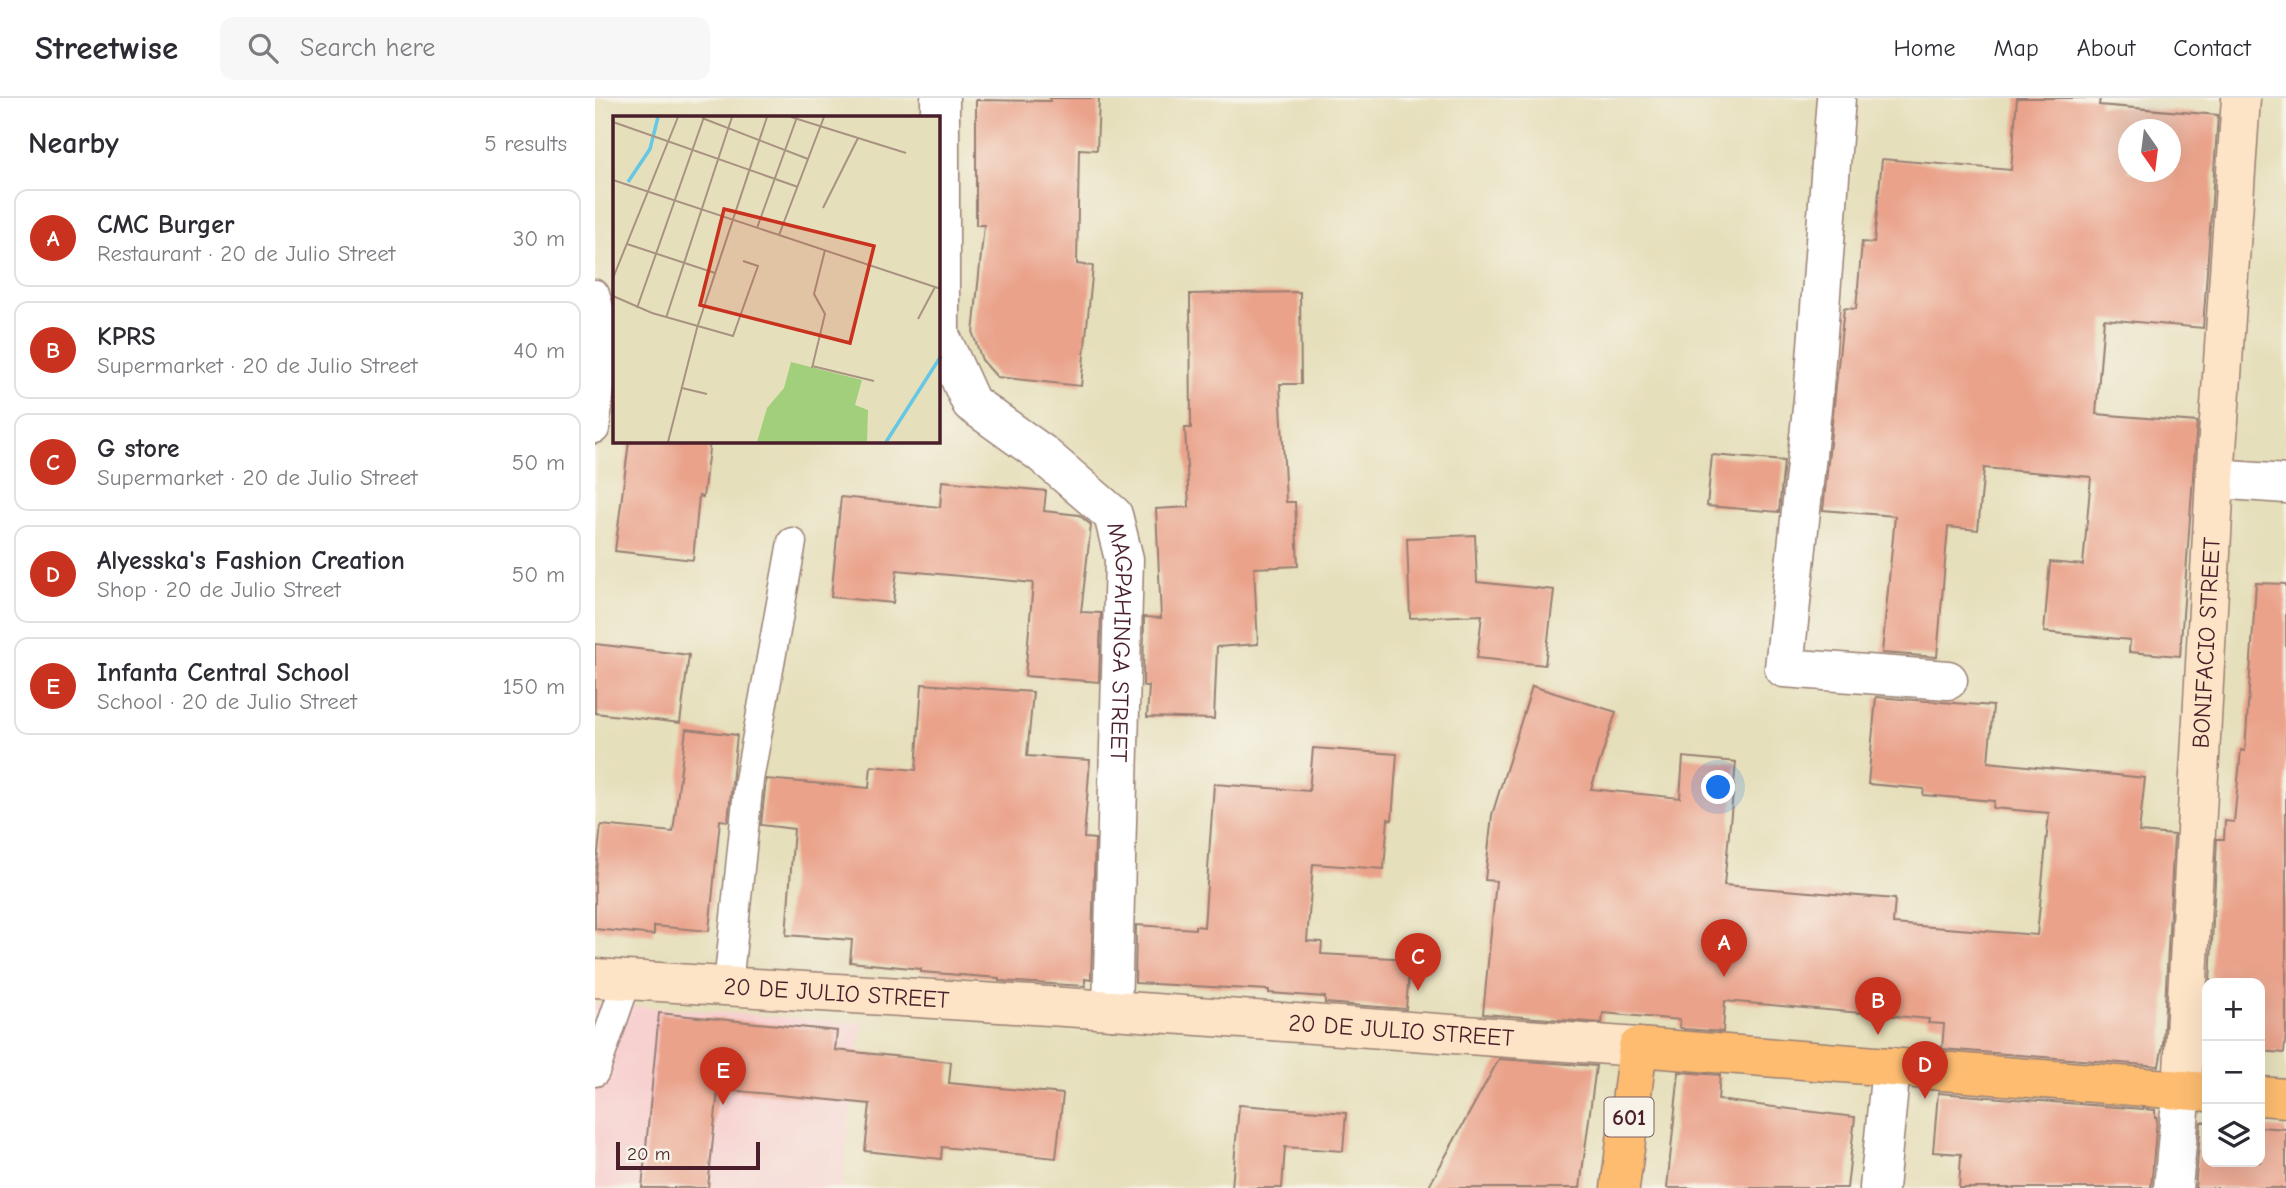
<!DOCTYPE html>
<meta charset="utf-8">
<style>
body{margin:0;font-family:"Comic Neue",sans-serif;background:#f7f7f7;color:#2b2b33}
.controls{position:absolute;right:21px;bottom:21px;display:grid;overflow:hidden;border-radius:14px;box-shadow:0 7px 28px #0002}
.controls button{width:63px;height:63px;display:grid;place-items:center;padding:0;border:0;border-bottom:2px solid #e1e1e2;background:#fff;color:#2b2b33;font:35px sans-serif}
.compass{position:absolute;left:1523px;top:21px;width:63px;height:63px;border-radius:50%;background:#fff;box-shadow:0 7px 28px #0002;rotate:166deg}
.scale{position:absolute;left:21px;bottom:18px;width:144px;box-sizing:border-box;padding-left:7px;border:4px solid #4a1f2b;border-top:0;font-size:19px;line-height:24px;white-space:nowrap;color:#4a1f2b;-webkit-text-stroke:5px #f7f3e8;paint-order:stroke}
.you{position:absolute;left:1124px;top:690px;width:24px;height:24px;margin:-18px;border:5px solid #fff;border-radius:50%;background:#1a73e8;box-shadow:0 0 0 10px #1a73e833}
.badge{display:grid;place-items:center;width:46px;height:46px;border-radius:50%;background:#c8321e;color:#fff;font-size:23px;font-weight:700}
.pin{position:absolute;translate:-50% -58px;filter:drop-shadow(0 2px 4px #0008)}
.pin::after{content:'';position:absolute;top:37px;width:24px;height:21px;background:inherit;clip-path:polygon(0 0,100% 0,50% 100%)}
.list{margin:0;padding:0;list-style:none}
h2{display:flex;justify-content:space-between;align-items:center;height:91px;margin:0;padding:0 28px;font-size:30px}
h2 small{font-size:23px;font-weight:400;color:#7c7c81}
.list li{display:grid;grid-template-columns:46px 1fr auto;gap:21px;align-items:center;box-sizing:border-box;height:98px;margin:0 14px 14px;padding:0 14px;border:2px solid #e1e1e2;border-radius:14px}
.list b{display:block;font-size:26px;white-space:nowrap}
.list p{margin:0;font-size:23px;white-space:nowrap;color:#7c7c81}
.list em{font-size:23px;font-style:normal;color:#7c7c81}
.icon{flex:none;width:38px;height:38px;fill:none;stroke:currentColor;stroke-width:2;stroke-linecap:round;stroke-linejoin:round}
.map{position:relative;flex:none;width:1691px;height:1090px;overflow:hidden}
header{display:flex;align-items:center;gap:42px;box-sizing:border-box;height:98px;padding:0 35px;background:#fff;border-bottom:2px solid #e1e1e2}
header strong{font-size:33px}
nav{display:flex;gap:38px;margin-inline-start:auto;font-size:24px}
.search{width:490px;height:63px;background:#f7f7f7;display:flex;align-items:center;gap:18px;box-sizing:border-box;padding:0 24px;border-radius:14px;color:#7c7c81;font-size:26px}
main{display:flex}
aside{flex:1;background:#fff}
.map>svg:first-child{display:block}
.built{fill:#f7d0d0}
.building{fill:#eaa28a;fill-rule:evenodd}
.lines{fill:none;stroke-linecap:round;stroke-linejoin:round}
.lane-casing{stroke:#987f73;stroke-width:31}
.street-casing{stroke:#987f73;stroke-width:41}
.secondary-casing{stroke:#987f73;stroke-width:41}
.primary-casing{stroke:#987f73;stroke-width:41}
.lane{stroke:#fff;stroke-width:28}
.street{stroke:#fff;stroke-width:38}
.secondary{stroke:#fee4c6;stroke-width:38}
.primary{stroke:#fdbc70;stroke-width:38}
.labels{text-anchor:middle;stroke-width:5;stroke-linejoin:round;paint-order:stroke}
.shield{fill:#f7f3e8;stroke:#7e5f64;stroke-width:2}
.shield-label{font-size:23px;font-weight:bold;fill:#4a1f2b}
.street-label{font-size:24px;fill:#4a1f2b;stroke:#f7f3e8}
.inset-river{fill:none;stroke:#65c7e3;stroke-width:3.5}
.inset-road{fill:none;stroke:#a89281;stroke-width:2}
.view{fill:#c8321e;fill-opacity:0.15;stroke:#c8321e;stroke-width:3.5}
.inset-edge{fill:none;stroke:#4a1f2b;stroke-width:3.5}
</style>
<header>
<strong>Streetwise</strong>
<div class="search"><svg class="icon" aria-label="search" viewBox="0 0 24 24"><circle cx="10" cy="10" r="6"/><path d="M15 15l6 6"/></svg>Search here</div>
<nav><a>Home</a><a>Map</a><a>About</a><a>Contact</a></nav>
</header>
<main>
<aside>
<h2>Nearby<small>5 results</small></h2>
<ul class="list">
<li><span class="badge">A</span><div><b>CMC Burger</b><p>Restaurant · 20 de Julio Street</p></div><em>30 m</em></li>
<li><span class="badge">B</span><div><b>KPRS</b><p>Supermarket · 20 de Julio Street</p></div><em>40 m</em></li>
<li><span class="badge">C</span><div><b>G store</b><p>Supermarket · 20 de Julio Street</p></div><em>50 m</em></li>
<li><span class="badge">D</span><div><b>Alyesska's Fashion Creation</b><p>Shop · 20 de Julio Street</p></div><em>50 m</em></li>
<li><span class="badge">E</span><div><b>Infanta Central School</b><p>School · 20 de Julio Street</p></div><em>150 m</em></li>
</ul>
</aside>
<div class="map">
<svg width="1691" height="1090" viewBox="0 0 1691 1090">
<rect width="100%" height="100%" fill="#f7f3e8"/>
<filter id="ink" filterUnits="userSpaceOnUse"><feTurbulence type="fractalNoise" baseFrequency=".0143" numOctaves="2"/><feDisplacementMap in="SourceGraphic" scale="14" xChannelSelector="R" yChannelSelector="G"/><feConvolveMatrix kernelMatrix="1 2 1 2 8 2 1 2 1" color-interpolation-filters="sRGB"/></filter>
<filter id="wash" filterUnits="userSpaceOnUse"><feTurbulence type="fractalNoise" baseFrequency=".00686" numOctaves="4" result="noise"/><feDisplacementMap in="SourceGraphic" scale="28" xChannelSelector="R" yChannelSelector="G"/><feGaussianBlur stdDeviation="1.57" result="paint"/><feColorMatrix in="noise" values="0 0 0 0 0 0 0 0 0 0 0 0 0 0 0 0 0 1.4 0 .05"/><feComposite in="paint" operator="in"/></filter>
<g filter="url(#wash)">
<rect width="100%" height="100%" fill="#e6dfbb"/>
<!-- built -->
<path class="built" d="M 0,905 L 267,925 L 246,1090 L 0,1090 Z"/>
<g id="blocks">
<!-- building -->
<path class="building" d="M 455,0 L 504,0 L 502,52 L 484,51 L 482,166 L 498,168 L 486,288 L 402,279 L 387,262 L 378,236 L 389,127 L 381,127 L 381,2 L 455,3 Z
M 1422,0 L 1505,0 L 1504,7 L 1623,17 L 1608,230 L 1509,221 L 1501,316 L 1602,324 L 1585,558 L 1534,554 L 1535,542 L 1449,534 L 1455,464 L 1488,467 L 1496,379 L 1389,370 L 1383,432 L 1353,429 L 1342,559 L 1287,555 L 1300,418 L 1228,412 L 1249,210 L 1261,211 L 1267,144 L 1279,145 L 1287,61 L 1416,72 ZM 1534,32 L 1576,32 L 1576,74 L 1534,74 Z
M 705,194 L 706,286 L 685,286 L 691,404 L 700,404 L 703,468 L 659,470 L 663,546 L 622,549 L 619,621 L 552,619 L 554,588 L 548,588 L 549,519 L 566,520 L 561,411 L 594,409 L 590,330 L 596,330 L 595,196 Z
M 34,343 L 115,343 L 108,399 L 104,398 L 98,462 L 20,453 Z
M 1117,357 L 1189,363 L 1184,414 L 1112,408 Z
M 347,383 L 451,393 L 449,413 L 484,417 L 496,427 L 486,514 L 506,515 L 504,584 L 430,578 L 438,485 L 302,472 L 298,505 L 236,499 L 246,399 L 345,409 Z
M 880,437 L 882,484 L 959,492 L 950,567 L 882,560 L 887,517 L 815,520 L 812,440 Z
M 1661,485 L 1691,486 L 1691,935 L 1689,955 L 1665,953 L 1665,885 L 1615,885 L 1622,741 L 1629,741 L 1630,723 L 1639,724 L 1646,652 L 1650,653 Z
M 0,546 L 94,557 L 85,625 L 0,615 Z
M 327,586 L 438,594 L 432,658 L 495,662 L 489,740 L 500,741 L 496,882 L 490,881 L 490,888 L 404,883 L 404,880 L 326,874 L 326,871 L 255,864 L 257,842 L 191,837 L 199,731 L 166,727 L 171,681 L 274,690 L 276,668 L 321,672 Z
M 937,588 L 1021,614 L 996,691 L 1085,700 L 1088,659 L 1141,664 L 1129,787 L 1300,801 L 1298,826 L 1442,837 L 1454,715 L 1398,710 L 1399,703 L 1328,697 L 1329,691 L 1273,686 L 1281,599 L 1398,608 L 1393,664 L 1550,680 L 1544,734 L 1579,737 L 1568,946 L 1564,968 L 1347,951 L 1349,926 L 1333,925 L 1334,921 L 1130,903 L 1128,934 L 1089,931 L 1084,929 L 1085,922 L 1008,915 L 1007,925 L 888,916 L 901,783 L 890,782 L 897,717 Z
M 91,631 L 142,637 L 133,723 L 125,722 L 114,833 L 59,828 L 59,837 L 0,831 L 0,782 L 6,727 L 78,734 Z
M 718,650 L 802,656 L 797,722 L 793,721 L 789,771 L 718,766 L 712,843 L 727,844 L 726,856 L 815,861 L 811,911 L 730,905 L 730,899 L 674,895 L 674,892 L 540,885 L 541,827 L 600,831 L 600,828 L 609,829 L 619,686 L 714,693 Z
M 64,915 L 242,933 L 240,952 L 356,964 L 354,985 L 468,996 L 461,1060 L 347,1049 L 346,1061 L 270,1053 L 275,1006 L 123,991 L 113,1090 L 47,1090 Z
M 904,961 L 1001,968 L 985,1090 L 833,1090 Z
M 1084,974 L 1125,977 L 1123,1002 L 1260,1019 L 1252,1090 L 1072,1090 Z
M 1343,995 L 1560,1012 L 1560,1020 L 1562,1020 L 1556,1090 L 1364,1090 L 1366,1056 L 1338,1054 Z
M 644,1007 L 751,1015 L 748,1053 L 690,1049 L 687,1090 L 637,1090 Z
M 1606,1024 L 1612,1024 L 1612,1064 L 1665,1064 L 1665,1029 L 1691,1031 L 1691,1090 L 1600,1090 Z"/>
</g>
</g>
<g filter="url(#ink)">
<use href="#blocks" fill-opacity="0" stroke="#987f73" stroke-width="2"/>
<g class="lines">
<!-- lane casing -->
<g class="lane-casing">
<path id="lane" d="M 0,196 C 15,237 5,288 0,331
M 133,888 L 154,682 L 197,444
M 0,974 L 32,882"/>
</g>
<!-- street casing -->
<g class="street-casing">
<g id="street">
<path id="s1" d="M 345,0 L 345,237 L 376,305 L 446,355 L 518,417 L 529,461 L 517,912"/>
<path d="M 1241,0 L 1218,301 L 1189,570 L 1353,582"/>
<path d="M 1620,381 L 1691,386"/>
<path d="M 1284,1090 L 1296,969"/>
<path d="M 1578,1090 L 1587,992"/>
</g>
</g>
<!-- secondary casing -->
<g class="secondary-casing">
<g id="secondary">
<path id="s2" d="M 0,880 L 517,912 L 1043,949"/>
<path id="s3" d="M 1587,992 L 1620,381 L 1646,0"/>
</g>
</g>
<!-- primary casing -->
<g class="primary-casing">
<path id="primary" d="M 1665,998 L 1691,1000
M 1025,1090 L 1043,949 L 1612,994"/>
</g>
<!-- lane -->
<use href="#lane" class="lane"/>
<!-- street -->
<use href="#street" class="street"/>
<!-- secondary -->
<use href="#secondary" class="secondary"/>
<!-- primary -->
<use href="#primary" class="primary"/>
</g>
</g>
<g class="labels">
<!-- shield labels -->
<rect class="shield" x="1009.5" y="999.5" width="49" height="39" rx="5"/>
<g class="shield-label">
<text x="1034" y="1027">601</text>
</g>
<!-- street labels -->
<g class="street-label">
<text dy="8" stroke="none"><textPath href="#s1" startOffset="621">MAGPAHINGA STREET</textPath></text>
<text dy="8" stroke="none"><textPath href="#s3" startOffset="448">BONIFACIO STREET</textPath></text>
<text dy="8" stroke="none"><textPath href="#s2" startOffset="242">20 DE JULIO STREET</textPath></text>
<text dy="8" stroke="none"><textPath href="#s2" startOffset="808">20 DE JULIO STREET</textPath></text>
</g>
</g>
<!-- overview -->
<g transform="translate(18 18)">
<rect width="327" height="327" fill="#e6dfbb"/>
<path d="M 178,246 L 249,264 L 242,289 L 255,294 L 254,326 L 144,326 L 154,292 L 171,272 Z" fill="#a1cf7c"/>
<path class="inset-river" d="M 15,66 L 37,33 L 45,1M 273,326 L 328,240"/>
<path class="inset-road" d="M 178,1 L 293,37M 89,2 L 195,43M 0,6 L 185,71M 0,64 L 166,119 L 211,1M 210,92 L 245,22M 144,112 L 184,1M 166,119 L 328,173M 14,128 L 102,157M 0,162 L 65,1M 0,180 L 39,197 L 120,220 L 145,150 L 130,145M 24,192 L 91,1M 53,202 L 119,1M 305,203 L 322,171M 199,250 L 261,265M 199,252 L 212,198 L 201,178 L 212,134M 69,272 L 94,278M 55,326 L 84,212 L 154,1"/>
<path class="view" d="M 111,93 L 261,130 L 237,227 L 87,189 Z"/>
<rect width="327" height="327" class="inset-edge"/>
</g>
</svg>
<div class="controls">
<button>+</button>
<button>−</button>
<button><svg class="icon" aria-label="layers" viewBox="0 0 24 24"><path d="M12 4l9 5-9 5-9-5zM3 14l9 5 9-5"/></svg></button>
</div>
<svg class="compass" viewBox="-18 -18 36 36"><path d="M0-13l5 13h-10z" fill="#e53935"/><path d="M0 13l5-13h-10z" fill="#7c7c81"/></svg>
<div class="scale">20 m</div>
<div class="you"></div>
<div class="pin badge" style="left:1129px;top:879px">A</div>
<div class="pin badge" style="left:1283px;top:937px">B</div>
<div class="pin badge" style="left:823px;top:893px">C</div>
<div class="pin badge" style="left:1330px;top:1001px">D</div>
<div class="pin badge" style="left:128px;top:1007px">E</div>
</div>
</main>
